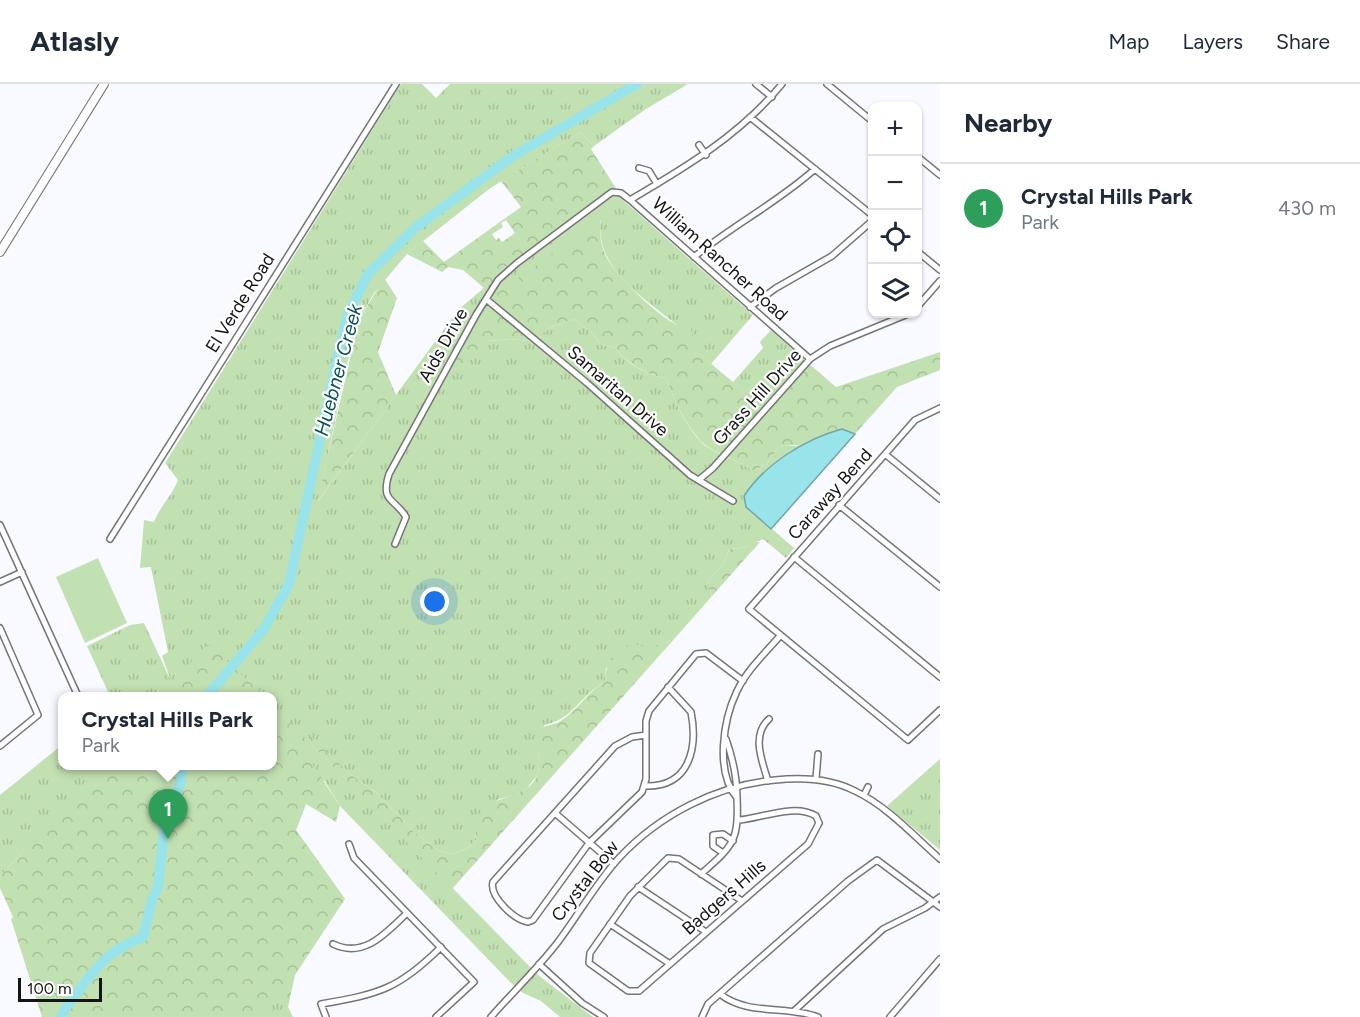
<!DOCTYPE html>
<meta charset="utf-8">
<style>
body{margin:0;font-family:Figtree,sans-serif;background:#f2f2f3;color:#1f2937}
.controls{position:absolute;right:18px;top:18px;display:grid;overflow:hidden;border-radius:12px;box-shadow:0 2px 4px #0004}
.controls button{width:54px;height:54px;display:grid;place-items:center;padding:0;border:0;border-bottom:2px solid #e0e1e3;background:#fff;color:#1f2937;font:30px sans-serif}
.scale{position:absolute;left:18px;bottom:15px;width:84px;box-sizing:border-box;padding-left:6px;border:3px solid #141416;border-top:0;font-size:16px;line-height:21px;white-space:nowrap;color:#141416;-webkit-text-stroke:4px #fff;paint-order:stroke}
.you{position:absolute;left:435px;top:518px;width:21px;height:21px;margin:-15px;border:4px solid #fff;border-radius:50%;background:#1a73e8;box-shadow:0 0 0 9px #1a73e833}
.badge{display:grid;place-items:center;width:39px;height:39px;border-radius:50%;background:#111827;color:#fff;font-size:20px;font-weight:700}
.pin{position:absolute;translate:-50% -50px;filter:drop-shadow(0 2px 3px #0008)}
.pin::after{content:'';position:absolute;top:32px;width:21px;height:18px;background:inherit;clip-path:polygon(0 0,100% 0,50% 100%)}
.popup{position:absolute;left:58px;top:608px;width:219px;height:78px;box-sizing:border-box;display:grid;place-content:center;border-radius:12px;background:#fff;filter:drop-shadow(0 2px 4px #0005);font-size:20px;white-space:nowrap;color:#747a83}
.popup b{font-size:22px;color:#1f2937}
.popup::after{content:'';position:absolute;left:50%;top:100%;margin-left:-12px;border:12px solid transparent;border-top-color:#fff}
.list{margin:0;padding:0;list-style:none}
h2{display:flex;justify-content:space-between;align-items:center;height:78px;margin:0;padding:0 24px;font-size:26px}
h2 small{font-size:20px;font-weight:400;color:#747a83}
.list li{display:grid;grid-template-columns:39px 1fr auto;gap:18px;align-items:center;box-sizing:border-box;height:90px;padding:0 24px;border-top:2px solid #e0e1e3}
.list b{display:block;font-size:22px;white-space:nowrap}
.list p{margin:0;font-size:20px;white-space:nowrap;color:#747a83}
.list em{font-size:20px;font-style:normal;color:#747a83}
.icon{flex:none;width:33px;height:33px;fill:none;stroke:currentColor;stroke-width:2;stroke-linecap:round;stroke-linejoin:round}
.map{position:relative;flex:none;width:940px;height:933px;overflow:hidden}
header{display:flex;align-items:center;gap:36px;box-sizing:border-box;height:84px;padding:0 30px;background:#fff;border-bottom:2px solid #e0e1e3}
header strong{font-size:28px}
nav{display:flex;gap:33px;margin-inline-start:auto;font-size:21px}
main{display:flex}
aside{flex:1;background:#fff}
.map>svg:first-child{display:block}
.grass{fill:url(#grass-tufts)}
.forest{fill:url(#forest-crowns);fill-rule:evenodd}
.pitch{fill:#c2e1b2}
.water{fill:#99e4ea;stroke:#71a6aa;stroke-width:1.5}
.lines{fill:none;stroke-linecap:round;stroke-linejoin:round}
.river{stroke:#99e4ea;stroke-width:10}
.minor-casing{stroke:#757579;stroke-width:8}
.primary-casing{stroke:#757579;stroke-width:10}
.minor{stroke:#fff;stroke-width:5}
.primary{stroke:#fff;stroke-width:8}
.labels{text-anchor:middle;stroke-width:4.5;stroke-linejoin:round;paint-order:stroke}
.street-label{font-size:18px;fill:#141416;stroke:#fff}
.water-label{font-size:20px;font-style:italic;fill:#0c5055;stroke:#fff}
</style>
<header>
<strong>Atlasly</strong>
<nav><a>Map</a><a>Layers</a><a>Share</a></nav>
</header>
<main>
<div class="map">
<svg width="940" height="933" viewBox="0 0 940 933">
<defs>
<pattern id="grass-tufts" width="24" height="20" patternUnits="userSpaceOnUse" patternTransform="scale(1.5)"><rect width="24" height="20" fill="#c2e1b2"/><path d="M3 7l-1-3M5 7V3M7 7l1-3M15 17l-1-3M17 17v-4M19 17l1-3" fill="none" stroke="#a6c098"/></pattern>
<pattern id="forest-crowns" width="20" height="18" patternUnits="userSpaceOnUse" patternTransform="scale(1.5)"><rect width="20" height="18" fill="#c2e1b2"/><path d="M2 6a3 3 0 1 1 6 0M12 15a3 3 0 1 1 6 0" fill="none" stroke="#a6c098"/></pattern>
</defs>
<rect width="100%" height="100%" fill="#f9faff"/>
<!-- grass -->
<path class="grass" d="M 401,0 L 422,0 L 436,14 L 450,0 L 688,0 L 646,25 L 594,62 L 580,48 L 489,105 L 407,170 L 374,209 L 359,236 L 348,276 L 318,417 L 459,225 L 491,198 L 617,106 L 624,117 L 753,231 L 711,280 C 707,276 701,272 697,268 C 691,261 689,250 682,245 C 648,217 593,185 601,135 L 465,280 L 487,257 L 510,255 L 536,258 L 549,244 L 574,235 L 591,248 L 602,261 L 614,263 C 628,280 644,291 666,294 C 675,317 685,342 703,360 C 712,368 741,378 754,387 L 767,379 L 779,363 L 784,362 L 795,362 L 855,350 L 772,445 L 794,464 L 786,474 L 763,455 L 742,464 L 729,465 L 724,479 L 708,497 L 712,512 L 675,554 L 653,564 L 644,564 L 606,584 L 605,598 C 580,611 573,636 544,641 L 538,673 L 538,690 L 527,704 L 515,711 L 499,715 L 475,738 L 476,756 L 468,764 L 453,770 L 439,767 L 414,748 L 377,709 L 350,690 L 310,652 L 311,660 L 538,891 L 593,933 L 560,933 L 541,917 L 523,909 L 510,898 L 340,722 L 324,696 L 306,720 L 296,746 L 345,815 L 301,812 L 288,923 L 293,933 L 90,933 L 273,682 L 273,612 L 161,612 L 158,607 L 152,612 L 110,612 L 87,562 L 130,541 L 144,539 L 171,597 L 162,572 L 168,568 L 151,483 L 140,484 L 144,436 L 154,438 C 160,422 172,412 178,396 L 165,379 Z
M 771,246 L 800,272 L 758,325 L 733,298 L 763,264 L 760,258 Z
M 63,660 L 63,682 L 170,682 L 25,765 L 0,792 L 0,711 Z
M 940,675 L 940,766 L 887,722 Z"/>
<!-- forest -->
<path class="forest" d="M 580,48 L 594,62 L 591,65 L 617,106 L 484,204 L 463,186 L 448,183 L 442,188 L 407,170 L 423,157 L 444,178 L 521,123 L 501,97 ZM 506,136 L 515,149 L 502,158 L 499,154 L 496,156 L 492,150 L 503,143 L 501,139 Z
M 601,134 C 599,148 600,161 607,174 C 616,192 671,247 691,245 L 697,268 L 733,298 L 758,324 L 800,272 L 836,303 L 940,268 L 940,286 L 897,303 L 855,350 L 832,348 L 809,360 L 784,362 L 779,363 L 767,379 L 754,387 C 741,378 711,367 704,360 C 685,342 675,317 666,294 C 644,291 628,279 614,263 L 602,261 L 591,248 L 574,235 L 549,244 L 536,258 L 510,255 L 487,257 L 465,280 L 438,295 L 473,227 Z
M 384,194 L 397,214 L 378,268 L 396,311 L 317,418 L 359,236 Z
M 754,458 L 760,458 L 712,512 L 708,497 L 724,479 L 729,465 L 742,464 Z
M 675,554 L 452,805 L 311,660 L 313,681 L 340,722 L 336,738 L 306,720 L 296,746 L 345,815 L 295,891 L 288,923 L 285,904 L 271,922 L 276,933 L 42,933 L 11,835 L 13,833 L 0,804 L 0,792 L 101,682 L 273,682 L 273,621 L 310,659 L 310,651 L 350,690 L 377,709 L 414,748 L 439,767 L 453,770 L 468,764 L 476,756 C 476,751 474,742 475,737 C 485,708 529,718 538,689 C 539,685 537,679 538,675 C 539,664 540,659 537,647 C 545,640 554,642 562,636 C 579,625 587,608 605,598 C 607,575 611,571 631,559 C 649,566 658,562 675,554 Z
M 208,560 L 263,610 L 265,612 L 152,612 L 171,599 Z"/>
<!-- pitch -->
<path class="pitch" d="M 98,474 L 127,539 L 85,559 L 56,493 Z"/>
<!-- water -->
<path class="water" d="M 842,345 L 855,350 L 771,445 L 746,423 L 744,412 C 765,380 805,355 842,345 Z"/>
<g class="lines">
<!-- river -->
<path class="river" d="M 207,612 L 264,545 L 289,500 L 338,271 L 348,230 L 368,190 L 415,144 L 513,72 L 637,0
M 61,933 L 65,925 C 91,891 101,869 143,853 L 152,816 L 158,803 L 164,745 L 181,697 L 182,682"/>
<!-- minor casing -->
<g class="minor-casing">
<path id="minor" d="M 756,0 L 772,13
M 827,0 L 872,37
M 750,33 L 872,131
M 699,61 L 706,71
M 918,73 L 940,91
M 639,84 L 649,87 L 657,100
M 630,116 C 686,83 740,51 782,0
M 918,168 L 940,186
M 694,173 C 733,141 777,119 815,85
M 486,215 L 587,299 L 690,391 L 733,417
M 918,222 L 940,197
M 750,223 L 776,204 L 832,172 L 872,137
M 940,324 L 915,336 L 749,525 L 908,656 L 940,626
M 885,370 L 940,415
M 700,395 L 713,384 L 810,275 L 830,262 L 908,230
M 839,421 L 940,503
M 0,441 L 78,612
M 110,455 L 396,0
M 395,460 L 406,433 C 395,414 380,419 389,390 L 476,231 L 498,196 L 517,179 L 612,108 L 621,109 L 630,116 L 810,275
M 794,473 L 940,593
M 0,498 L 22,488
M 0,544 L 38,631 L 0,662
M 646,651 L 632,653 L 615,662 L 493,798 C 489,812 514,836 528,838 L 533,836 L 589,759 L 642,708 L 646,695 L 646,637 L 649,627 L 696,570 L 706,569 L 743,597
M 816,695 L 818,670
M 768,697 C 762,677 751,651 769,635
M 644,702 C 690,704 698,664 691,628 L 668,603
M 864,711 L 868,703
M 737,714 C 715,688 723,636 737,607 C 747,586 765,569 780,552
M 555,729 L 614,780
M 739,736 C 762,734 795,719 816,732 L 819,739
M 349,760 L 354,774 L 474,898 L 436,933
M 723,769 L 713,762 L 713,751 L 723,750 L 733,757
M 701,790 C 733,762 739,757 737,714 C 737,694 733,675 726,655
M 638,803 L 706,848
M 742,817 L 679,775 L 668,774 L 630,812 L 590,869 L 589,879 L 628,907 L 639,907 L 808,760 L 819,739
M 610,840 L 670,880
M 333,860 C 364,875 386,849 407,829
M 539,880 L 582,919 L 604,933
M 720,910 C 748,932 786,921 818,933
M 794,927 L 883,845 L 925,824 L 940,813
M 326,933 L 321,920 C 379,910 399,905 441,863
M 491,933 C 513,908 538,884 558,858 C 579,830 596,799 619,774 C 659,731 717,701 775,696 C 803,693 830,694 855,707 C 887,722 914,752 940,775
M 702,933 L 708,920 L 848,797 L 877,776 L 940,823
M 890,933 L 940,875"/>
</g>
<!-- primary casing -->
<g class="primary-casing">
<path id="primary" d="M 0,168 L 104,0"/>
</g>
<!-- minor -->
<use href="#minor" class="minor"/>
<!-- primary -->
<use href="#primary" class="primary"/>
</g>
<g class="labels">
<!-- street labels -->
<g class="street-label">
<text transform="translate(720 175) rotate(42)" y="6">William Rancher Road</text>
<text transform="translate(240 219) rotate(-58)" y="6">El Verde Road</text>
<text transform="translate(443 261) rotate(-61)" y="6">Aids Drive</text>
<text transform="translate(618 307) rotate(41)" y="6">Samaritan Drive</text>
<text transform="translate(757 313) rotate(-48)" y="6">Grass Hill Drive</text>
<text transform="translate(830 410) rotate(-48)" y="6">Caraway Bend</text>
<text transform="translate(585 797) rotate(-52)" y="6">Crystal Bow</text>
<text transform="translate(724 813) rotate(-41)" y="6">Badgers Hills</text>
</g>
<!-- water labels -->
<g class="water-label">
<text transform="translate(338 286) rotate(-75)" y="7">Huebner Creek</text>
</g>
</g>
</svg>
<div class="controls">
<button>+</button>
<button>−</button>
<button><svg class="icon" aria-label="locate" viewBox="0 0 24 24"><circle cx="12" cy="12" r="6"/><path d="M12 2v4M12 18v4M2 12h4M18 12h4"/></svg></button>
<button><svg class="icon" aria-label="layers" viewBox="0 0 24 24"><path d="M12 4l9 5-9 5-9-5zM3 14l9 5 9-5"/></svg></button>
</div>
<div class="scale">100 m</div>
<div class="you"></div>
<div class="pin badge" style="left:168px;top:755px;background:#2e9e5b">1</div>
<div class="popup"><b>Crystal Hills Park</b>Park</div>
</div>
<aside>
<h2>Nearby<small></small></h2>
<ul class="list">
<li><span class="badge" style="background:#2e9e5b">1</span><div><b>Crystal Hills Park</b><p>Park</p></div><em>430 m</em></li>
</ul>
</aside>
</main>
